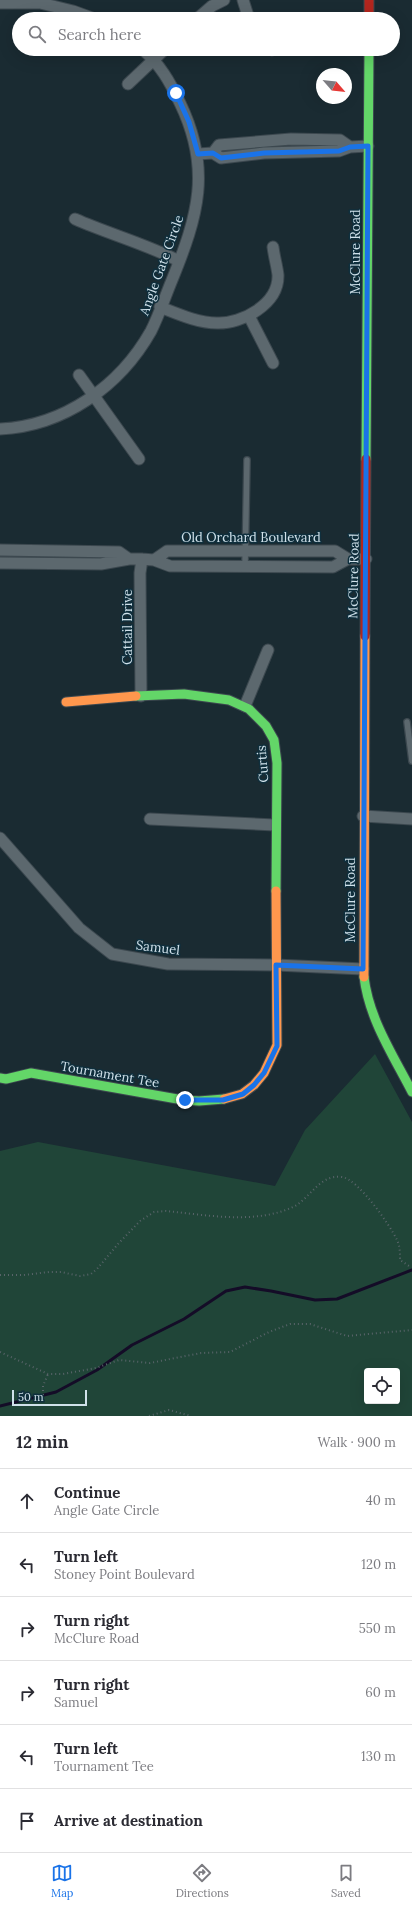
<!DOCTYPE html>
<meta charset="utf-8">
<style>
body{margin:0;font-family:Lora,serif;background:#f7f7f7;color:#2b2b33}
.controls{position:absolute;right:12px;bottom:12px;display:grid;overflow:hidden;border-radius:4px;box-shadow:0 4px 16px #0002}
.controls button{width:36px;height:36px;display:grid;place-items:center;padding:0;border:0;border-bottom:1px solid #e1e1e2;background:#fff;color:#2b2b33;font:20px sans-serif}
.compass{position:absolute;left:316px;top:68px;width:36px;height:36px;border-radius:50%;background:#fff;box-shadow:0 4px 16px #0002;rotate:118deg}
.scale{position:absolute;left:12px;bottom:10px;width:75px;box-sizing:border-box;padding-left:4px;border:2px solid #d0e1ea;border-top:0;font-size:11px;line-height:14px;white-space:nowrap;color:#d0e1ea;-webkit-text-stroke:3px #0f2f3d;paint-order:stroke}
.stop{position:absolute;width:12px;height:12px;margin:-9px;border:3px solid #1a73e8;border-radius:50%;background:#fff}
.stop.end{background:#1a73e8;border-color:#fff;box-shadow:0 1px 4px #0008}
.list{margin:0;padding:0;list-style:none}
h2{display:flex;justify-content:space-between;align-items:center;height:52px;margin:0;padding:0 16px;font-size:17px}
h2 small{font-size:13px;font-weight:400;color:#7c7c81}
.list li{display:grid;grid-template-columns:26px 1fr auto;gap:12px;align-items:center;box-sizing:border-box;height:64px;padding:0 16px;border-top:1px solid #e1e1e2}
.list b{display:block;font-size:15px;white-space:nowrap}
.list p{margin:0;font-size:13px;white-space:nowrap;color:#7c7c81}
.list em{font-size:13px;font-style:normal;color:#7c7c81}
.icon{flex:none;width:22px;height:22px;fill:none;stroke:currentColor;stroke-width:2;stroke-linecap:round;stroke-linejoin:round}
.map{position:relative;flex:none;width:412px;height:1416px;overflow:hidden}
.search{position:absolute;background:#fff;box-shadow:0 4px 16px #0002;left:12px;right:12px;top:12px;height:44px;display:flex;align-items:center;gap:10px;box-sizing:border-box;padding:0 14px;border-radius:22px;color:#7c7c81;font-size:15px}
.sheet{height:436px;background:#fff}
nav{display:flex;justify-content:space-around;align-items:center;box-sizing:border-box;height:56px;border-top:1px solid #e1e1e2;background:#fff;font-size:11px;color:#7c7c81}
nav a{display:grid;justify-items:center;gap:2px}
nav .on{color:#1a73e8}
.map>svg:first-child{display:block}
.green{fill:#204538;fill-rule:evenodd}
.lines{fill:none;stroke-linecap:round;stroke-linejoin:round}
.stream{stroke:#140c27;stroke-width:3}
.lane-casing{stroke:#3c484f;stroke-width:8}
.street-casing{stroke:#3c484f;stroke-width:13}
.fast-casing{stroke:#3c484f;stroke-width:11}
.slow-casing{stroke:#3c484f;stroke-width:11}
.jam-casing{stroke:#3c484f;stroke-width:11}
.path{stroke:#586469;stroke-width:2;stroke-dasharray:1 3;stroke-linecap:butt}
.lane{stroke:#5c686e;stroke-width:5.5}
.street{stroke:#5c686e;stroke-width:11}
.fast{stroke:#63d668;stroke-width:9}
.slow{stroke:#ff974d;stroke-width:9}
.jam{stroke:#b3261e;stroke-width:9}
.route{stroke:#1a73e8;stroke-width:5}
.labels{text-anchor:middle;stroke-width:3;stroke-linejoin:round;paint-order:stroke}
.street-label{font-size:13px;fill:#d0e1ea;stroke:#0f2f3d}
</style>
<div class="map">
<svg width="412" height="1416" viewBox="0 0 412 1416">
<rect width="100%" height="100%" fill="#1a2b32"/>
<!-- green -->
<path class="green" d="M 375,1054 L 412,1122 L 412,1416 L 0,1416 L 0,1151 L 38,1142 L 275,1186 L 305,1130 ZM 367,1371 L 397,1371 L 397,1401 L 367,1401 Z"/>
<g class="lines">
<!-- stream -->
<path class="stream" d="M 0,1406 L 56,1392 L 97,1370 L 132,1345 L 184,1319 L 226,1291 L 245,1287 L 271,1291 L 315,1300 L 337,1299 L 412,1270"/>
<!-- lane casing -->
<g class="lane-casing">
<path id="lane" d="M 245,566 L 247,460
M 407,722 L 412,761"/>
</g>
<!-- street casing -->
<g class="street-casing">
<path id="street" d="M 243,0 L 249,19
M 0,3 L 40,3 L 73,11 L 95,19
M 197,19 L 212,6 L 224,0
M 271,49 L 272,50
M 128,84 L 165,49
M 213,153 L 219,145 L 291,139 L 340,140 L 350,147
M 198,154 L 213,153 L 221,158 L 264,153 L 339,151 L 350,147 L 368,146
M 75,219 C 109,234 146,244 179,261
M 160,307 C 178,314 198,323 217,323 C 242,324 279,304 278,275 C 277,266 274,256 273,247
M 249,316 L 273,363
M 79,375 L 139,459
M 0,429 C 64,426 120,386 151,331 C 159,315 165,297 172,280 C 198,216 212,169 180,103 C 170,82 160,64 142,49
M 0,550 L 119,552 L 129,559
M 154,560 L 167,551 L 335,551 L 348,559
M 0,563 L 101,564 L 129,559 L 142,559 L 154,560 L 170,566 L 333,567 L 348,559 L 366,559
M 141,696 L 140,573 L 142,559
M 245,706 L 268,650
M 363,816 L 412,819
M 150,819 L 275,825
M 0,838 L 79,928 L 112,954 L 168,964 L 276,965 L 363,969"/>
</g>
<!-- fast casing -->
<g class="fast-casing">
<path id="fast" d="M 366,459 L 369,49
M 136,696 L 184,694 L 229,700 L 249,709 L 266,726 L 274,740 L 277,763 L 276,891
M 364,977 C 369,1019 393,1055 412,1092
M 0,1078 L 6,1079 L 31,1073 L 183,1100 L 199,1101 L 224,1099"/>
</g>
<!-- slow casing -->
<g class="slow-casing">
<path id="slow" d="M 66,702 L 136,696
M 364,977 L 365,636
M 224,1099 L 242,1094 L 254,1085 L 264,1073 L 277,1045 L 276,891"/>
</g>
<!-- jam casing -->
<g class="jam-casing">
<path id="jam" d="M 369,0 L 369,19
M 365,636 L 366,459"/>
</g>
<!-- path -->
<path class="path" d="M 0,1275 L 24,1275 L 49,1272 L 61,1272 L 80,1276 L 91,1274 L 97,1269 L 118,1244 L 140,1221 L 154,1212 L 166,1211 C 207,1215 257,1225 295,1206 C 311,1197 320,1174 342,1177 C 358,1179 390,1225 397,1240 C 400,1246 400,1253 400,1260 L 409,1266
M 0,1352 L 48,1374 L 63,1374 L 96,1368 L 119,1360 L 150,1363 L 201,1353 L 230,1352 L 269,1332 L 290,1324 L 310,1324 L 347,1336 L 412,1330
M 43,1399 L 43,1386 L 48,1374
M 149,1416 L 169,1410 L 191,1416"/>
<!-- lane -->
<use href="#lane" class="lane"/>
<!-- street -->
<use href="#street" class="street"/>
<!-- fast -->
<use href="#fast" class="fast"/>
<!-- slow -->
<use href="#slow" class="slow"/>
<!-- jam -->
<use href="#jam" class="jam"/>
</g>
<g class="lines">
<!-- route -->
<path class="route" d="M 176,93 L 189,122 L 198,154 L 213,153 L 221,158 L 264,153 L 339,151 L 350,147 L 368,146 L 363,969 L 276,965 L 277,1046 L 264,1073 L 254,1085 L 243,1094 L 223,1100 L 185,1100"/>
</g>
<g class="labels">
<!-- street labels -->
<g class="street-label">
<text transform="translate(355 252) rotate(-90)" y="5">McClure Road</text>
<text transform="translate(161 265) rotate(-70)" y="5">Angle Gate Circle</text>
<text x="251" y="542">Old Orchard Boulevard</text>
<text transform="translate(353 576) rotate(-89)" y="5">McClure Road</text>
<text transform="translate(127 627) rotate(-90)" y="5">Cattail Drive</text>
<text transform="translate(262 764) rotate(-94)" y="5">Curtis</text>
<text transform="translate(350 900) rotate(-90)" y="5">McClure Road</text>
<text transform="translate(158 947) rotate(7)" y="5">Samuel</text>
<text transform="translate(110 1074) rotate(10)" y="5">Tournament Tee</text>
</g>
</g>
</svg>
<div class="controls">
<button><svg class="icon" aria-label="locate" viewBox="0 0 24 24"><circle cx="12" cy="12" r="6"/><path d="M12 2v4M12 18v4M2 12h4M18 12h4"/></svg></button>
</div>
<svg class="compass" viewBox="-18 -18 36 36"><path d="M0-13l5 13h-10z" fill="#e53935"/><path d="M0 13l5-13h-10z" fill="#7c7c81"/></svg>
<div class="scale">50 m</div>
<div class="stop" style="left:176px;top:93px"></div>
<div class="stop end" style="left:185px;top:1100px"></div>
<div class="search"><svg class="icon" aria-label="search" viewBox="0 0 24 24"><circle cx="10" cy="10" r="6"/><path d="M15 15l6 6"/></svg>Search here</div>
</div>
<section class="sheet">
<h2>12 min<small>Walk · 900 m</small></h2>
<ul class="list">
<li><svg class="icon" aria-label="ahead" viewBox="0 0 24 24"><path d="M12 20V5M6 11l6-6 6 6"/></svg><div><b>Continue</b><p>Angle Gate Circle</p></div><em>40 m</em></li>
<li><svg class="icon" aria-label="left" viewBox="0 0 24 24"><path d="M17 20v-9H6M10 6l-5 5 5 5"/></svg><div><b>Turn left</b><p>Stoney Point Boulevard</p></div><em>120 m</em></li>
<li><svg class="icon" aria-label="right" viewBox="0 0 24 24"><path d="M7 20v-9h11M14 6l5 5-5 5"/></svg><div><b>Turn right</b><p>McClure Road</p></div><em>550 m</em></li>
<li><svg class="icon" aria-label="right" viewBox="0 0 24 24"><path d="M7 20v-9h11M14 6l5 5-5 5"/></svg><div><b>Turn right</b><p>Samuel</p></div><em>60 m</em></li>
<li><svg class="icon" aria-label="left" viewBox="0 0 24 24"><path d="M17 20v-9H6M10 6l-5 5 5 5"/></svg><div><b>Turn left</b><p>Tournament Tee</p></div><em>130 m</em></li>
<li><svg class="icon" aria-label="arrive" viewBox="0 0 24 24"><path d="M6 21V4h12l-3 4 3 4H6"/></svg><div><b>Arrive at destination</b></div></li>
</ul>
</section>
<nav>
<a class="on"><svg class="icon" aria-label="map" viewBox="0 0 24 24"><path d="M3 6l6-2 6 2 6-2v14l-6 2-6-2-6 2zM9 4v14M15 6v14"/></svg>Map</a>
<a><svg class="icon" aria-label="directions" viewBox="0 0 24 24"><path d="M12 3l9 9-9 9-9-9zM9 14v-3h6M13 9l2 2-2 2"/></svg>Directions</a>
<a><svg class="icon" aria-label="saved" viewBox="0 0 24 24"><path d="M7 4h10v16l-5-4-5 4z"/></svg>Saved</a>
</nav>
